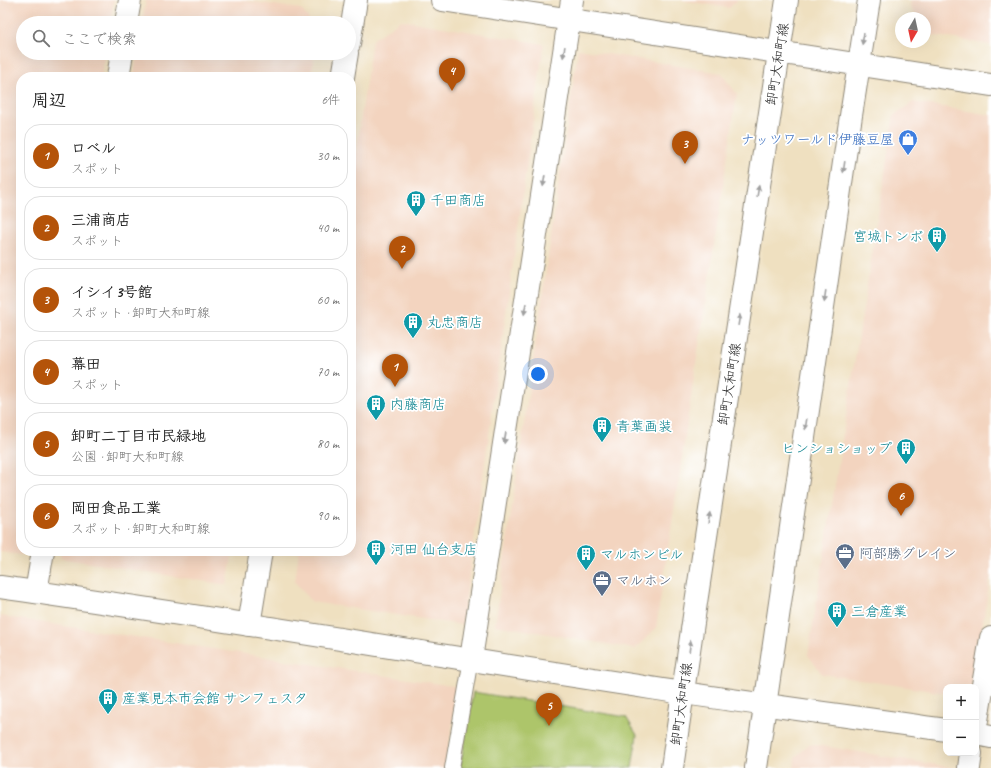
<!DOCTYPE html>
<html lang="ja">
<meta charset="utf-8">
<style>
body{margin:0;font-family:Caveat,"Klee One",sans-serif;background:#f2f2f2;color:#222}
.controls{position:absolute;right:12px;bottom:12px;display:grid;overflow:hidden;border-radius:8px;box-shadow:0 4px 16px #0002}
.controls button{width:36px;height:36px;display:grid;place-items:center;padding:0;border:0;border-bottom:1px solid #e0e0e0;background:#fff;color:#222;font:20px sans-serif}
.compass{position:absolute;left:895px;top:12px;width:36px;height:36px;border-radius:50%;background:#fff;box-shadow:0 4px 16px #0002;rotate:189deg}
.you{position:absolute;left:538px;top:374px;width:14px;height:14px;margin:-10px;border:3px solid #fff;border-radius:50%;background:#1a73e8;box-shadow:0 0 0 6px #1a73e833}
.badge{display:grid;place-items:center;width:26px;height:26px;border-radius:50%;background:#b45309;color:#fff;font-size:13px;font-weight:700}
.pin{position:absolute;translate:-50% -33px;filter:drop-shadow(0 1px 2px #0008)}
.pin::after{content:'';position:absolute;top:21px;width:14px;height:12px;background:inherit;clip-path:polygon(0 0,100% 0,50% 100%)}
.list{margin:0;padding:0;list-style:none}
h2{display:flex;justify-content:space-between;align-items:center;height:52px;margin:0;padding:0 16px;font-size:17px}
h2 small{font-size:13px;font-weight:400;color:#767676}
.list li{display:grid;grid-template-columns:26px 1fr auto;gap:12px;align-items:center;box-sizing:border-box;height:64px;margin:0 8px 8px;padding:0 8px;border:1px solid #e0e0e0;border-radius:16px}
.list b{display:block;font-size:15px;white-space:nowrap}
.list p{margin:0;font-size:13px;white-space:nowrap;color:#767676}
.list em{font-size:13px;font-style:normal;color:#767676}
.icon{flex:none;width:22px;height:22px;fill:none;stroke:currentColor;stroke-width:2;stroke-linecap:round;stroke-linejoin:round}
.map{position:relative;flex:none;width:991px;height:768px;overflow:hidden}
.search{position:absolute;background:#fff;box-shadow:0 4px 16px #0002;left:16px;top:16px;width:340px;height:44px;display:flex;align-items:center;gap:10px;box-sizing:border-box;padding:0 14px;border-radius:22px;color:#767676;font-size:15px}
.panel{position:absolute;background:#fff;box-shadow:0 4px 16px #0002;left:16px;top:72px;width:340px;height:484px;border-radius:16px}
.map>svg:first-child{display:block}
.built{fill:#f3d4bf}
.green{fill:#adc56b;stroke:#6c784b}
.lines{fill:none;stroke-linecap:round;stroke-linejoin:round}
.lane-casing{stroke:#8d8676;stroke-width:16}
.street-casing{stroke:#8d8676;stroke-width:24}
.secondary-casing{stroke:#8d8676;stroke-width:24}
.lane{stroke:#fff;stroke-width:14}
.street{stroke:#fff;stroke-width:22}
.secondary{stroke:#fff;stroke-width:22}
.oneway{fill:#a0a0a0}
.labels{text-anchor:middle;stroke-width:3.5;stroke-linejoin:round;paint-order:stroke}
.street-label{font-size:14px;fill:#2b2b2b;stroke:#fff}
.shop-label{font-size:14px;fill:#366cbe;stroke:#fff;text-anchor:end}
.culture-label{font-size:14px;fill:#0d838f;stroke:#fff;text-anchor:start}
.service-label{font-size:14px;fill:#4e5e75;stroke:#fff;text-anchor:start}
</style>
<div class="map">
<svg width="991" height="768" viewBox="0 0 991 768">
<rect width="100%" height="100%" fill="#fff"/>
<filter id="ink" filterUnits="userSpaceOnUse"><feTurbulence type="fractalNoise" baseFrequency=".025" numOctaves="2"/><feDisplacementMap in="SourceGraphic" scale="8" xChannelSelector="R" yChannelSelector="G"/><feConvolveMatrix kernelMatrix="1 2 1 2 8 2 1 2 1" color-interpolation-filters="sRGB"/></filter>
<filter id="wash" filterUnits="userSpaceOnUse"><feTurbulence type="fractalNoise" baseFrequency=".012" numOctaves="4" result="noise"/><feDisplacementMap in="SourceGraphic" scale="16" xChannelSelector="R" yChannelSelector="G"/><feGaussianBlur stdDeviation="0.9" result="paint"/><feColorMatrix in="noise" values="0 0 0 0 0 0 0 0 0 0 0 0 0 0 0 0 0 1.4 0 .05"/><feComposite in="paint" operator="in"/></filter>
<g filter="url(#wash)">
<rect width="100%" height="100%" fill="#efe0c0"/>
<!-- built -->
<path class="built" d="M 0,0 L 114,0 L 110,23 L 23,23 L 23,53 L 105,53 L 101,77 L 21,77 L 21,551 L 23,551 L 22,555 L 0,552 Z
M 146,0 L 242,0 L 301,9 L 312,23 L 142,23 Z
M 680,0 L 738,0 L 729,8 Z
M 911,0 L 991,0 L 991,45 L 931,35 L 925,27 L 925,18 L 918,18 L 910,7 Z
M 401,20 L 544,44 L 462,625 L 312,602 L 295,582 L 299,551 L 351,551 L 351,188 L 372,40 Z
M 578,49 L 721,73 L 737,94 L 656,628 L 635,649 L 495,625 Z
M 137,53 L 315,53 L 311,77 L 134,77 Z
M 913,102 L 991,115 L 991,574 L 972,687 L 946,687 L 946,693 L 822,674 L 808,655 L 894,115 Z
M 61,551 L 233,551 L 227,585 L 60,558 Z
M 0,616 L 459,687 L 445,768 L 0,768 Z
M 809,744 L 810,744 L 956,768 L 794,768 L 795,758 Z"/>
<!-- green -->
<path class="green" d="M 473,692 L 626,717 L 637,735 L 632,768 L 460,768 Z"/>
</g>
<g filter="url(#ink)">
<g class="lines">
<!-- lane casing -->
<g class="lane-casing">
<path id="lane" d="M 452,768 L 471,659"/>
</g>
<!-- street casing -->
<g class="street-casing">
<path id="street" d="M 126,23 L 130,0
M 349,44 L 356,0
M 118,77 L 122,53
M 343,77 L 347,53
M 36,592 L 43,551
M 249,625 L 261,551
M 471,659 L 572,0
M 976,726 L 991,638
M 969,768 L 971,753"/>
</g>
<!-- secondary casing -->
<g class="secondary-casing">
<path id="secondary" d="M 442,0 L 991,85
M 0,587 C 217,618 434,655 651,688 C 749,703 848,716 946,730
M 976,734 L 991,737
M 672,768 L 694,616 L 787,0
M 756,768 L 848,135 L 869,0"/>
</g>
<!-- lane -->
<use href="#lane" class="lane"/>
<!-- street -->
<use href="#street" class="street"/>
<!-- secondary -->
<use href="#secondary" class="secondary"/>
</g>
<!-- one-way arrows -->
<defs><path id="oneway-solid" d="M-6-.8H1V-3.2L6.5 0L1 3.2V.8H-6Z"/></defs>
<g class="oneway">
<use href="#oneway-solid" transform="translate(863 39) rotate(99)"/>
<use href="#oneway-solid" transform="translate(564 52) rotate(99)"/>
<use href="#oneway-solid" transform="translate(844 167) rotate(98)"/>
<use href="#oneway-solid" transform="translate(544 181) rotate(99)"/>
<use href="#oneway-solid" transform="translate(758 191) rotate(-81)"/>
<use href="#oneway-solid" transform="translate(825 296) rotate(98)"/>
<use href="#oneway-solid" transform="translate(525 309) rotate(99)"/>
<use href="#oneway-solid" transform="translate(739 320) rotate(-81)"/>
<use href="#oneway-solid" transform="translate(806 424) rotate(98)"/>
<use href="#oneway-solid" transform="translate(505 438) rotate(99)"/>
<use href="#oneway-solid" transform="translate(709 518) rotate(-81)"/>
<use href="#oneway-solid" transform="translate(690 646) rotate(-82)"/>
</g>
</g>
<!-- icons -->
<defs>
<g id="shop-pin" transform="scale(1)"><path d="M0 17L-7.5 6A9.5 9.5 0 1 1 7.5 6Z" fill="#3f7fe0" stroke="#fff"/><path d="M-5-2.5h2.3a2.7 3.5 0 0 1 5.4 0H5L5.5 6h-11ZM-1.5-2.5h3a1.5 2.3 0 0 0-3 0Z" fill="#fff"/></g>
<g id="building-pin" transform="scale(1)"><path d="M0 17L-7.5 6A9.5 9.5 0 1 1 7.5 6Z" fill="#0f9aa8" stroke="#fff"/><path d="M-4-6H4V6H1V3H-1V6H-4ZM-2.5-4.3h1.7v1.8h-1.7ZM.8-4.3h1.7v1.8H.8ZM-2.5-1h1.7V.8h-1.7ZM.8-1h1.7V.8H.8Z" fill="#fff"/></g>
<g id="office-pin" transform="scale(1)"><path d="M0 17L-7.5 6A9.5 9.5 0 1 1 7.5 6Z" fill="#5c6f8a" stroke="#fff"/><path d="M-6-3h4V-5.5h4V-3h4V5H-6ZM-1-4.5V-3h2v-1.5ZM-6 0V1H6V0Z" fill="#fff"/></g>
</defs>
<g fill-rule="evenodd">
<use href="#shop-pin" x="908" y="139"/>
<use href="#building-pin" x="416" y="200"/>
<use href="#building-pin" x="937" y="236"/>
<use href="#building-pin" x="413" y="322"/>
<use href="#building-pin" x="376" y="404"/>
<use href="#building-pin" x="602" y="426"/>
<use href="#building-pin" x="906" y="448"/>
<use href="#building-pin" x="376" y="549"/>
<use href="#office-pin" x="845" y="553"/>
<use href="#building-pin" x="586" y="554"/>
<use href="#office-pin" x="602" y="580"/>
<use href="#building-pin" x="837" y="611"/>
<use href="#building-pin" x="108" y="698"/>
</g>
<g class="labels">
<!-- street labels -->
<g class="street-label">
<text transform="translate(777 64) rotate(-81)" y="5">卸町大和町線</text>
<text transform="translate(729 384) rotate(-81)" y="5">卸町大和町線</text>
<text transform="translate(681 704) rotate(-82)" y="5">卸町大和町線</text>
</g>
<!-- shop labels -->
<g class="shop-label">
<text x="894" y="144">ナッツワールド伊藤豆屋</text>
</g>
<!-- culture labels -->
<g class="culture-label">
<text x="430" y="205">千田商店</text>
<text x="923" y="241" text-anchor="end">宮城トンボ</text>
<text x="427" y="327">丸忠商店</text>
<text x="390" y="409">内藤商店</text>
<text x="616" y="431">青葉画装</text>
<text x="892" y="453" text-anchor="end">ヒンショショップ</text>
<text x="390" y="554">河田 仙台支店</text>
<text x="600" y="559">マルホンビル</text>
<text x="851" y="616">三倉産業</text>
<text x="122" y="703">産業見本市会館 サンフェスタ</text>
</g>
<!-- service labels -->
<g class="service-label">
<text x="859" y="558">阿部勝グレイン</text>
<text x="616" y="585">マルホン</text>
</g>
</g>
</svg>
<div class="controls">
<button>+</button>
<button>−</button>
</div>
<svg class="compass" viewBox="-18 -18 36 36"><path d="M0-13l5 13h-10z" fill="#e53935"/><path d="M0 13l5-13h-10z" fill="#767676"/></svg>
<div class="you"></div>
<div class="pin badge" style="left:395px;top:387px">1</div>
<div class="pin badge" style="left:402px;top:269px">2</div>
<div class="pin badge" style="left:685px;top:164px">3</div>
<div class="pin badge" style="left:452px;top:91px">4</div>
<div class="pin badge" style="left:549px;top:726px">5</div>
<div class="pin badge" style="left:901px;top:516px">6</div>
<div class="search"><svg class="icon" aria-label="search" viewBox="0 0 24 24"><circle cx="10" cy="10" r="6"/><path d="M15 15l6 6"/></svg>ここで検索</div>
<section class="panel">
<h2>周辺<small>6件</small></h2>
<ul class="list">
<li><span class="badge">1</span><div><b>ロベル</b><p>スポット</p></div><em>30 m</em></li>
<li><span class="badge">2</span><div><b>三浦商店</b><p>スポット</p></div><em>40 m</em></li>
<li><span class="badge">3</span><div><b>イシイ3号館</b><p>スポット · 卸町大和町線</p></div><em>60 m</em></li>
<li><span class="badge">4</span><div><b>幕田</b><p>スポット</p></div><em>70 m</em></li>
<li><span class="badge">5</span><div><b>卸町二丁目市民緑地</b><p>公園 · 卸町大和町線</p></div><em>80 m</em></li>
<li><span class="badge">6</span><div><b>岡田食品工業</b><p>スポット · 卸町大和町線</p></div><em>90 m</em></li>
</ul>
</section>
</div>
